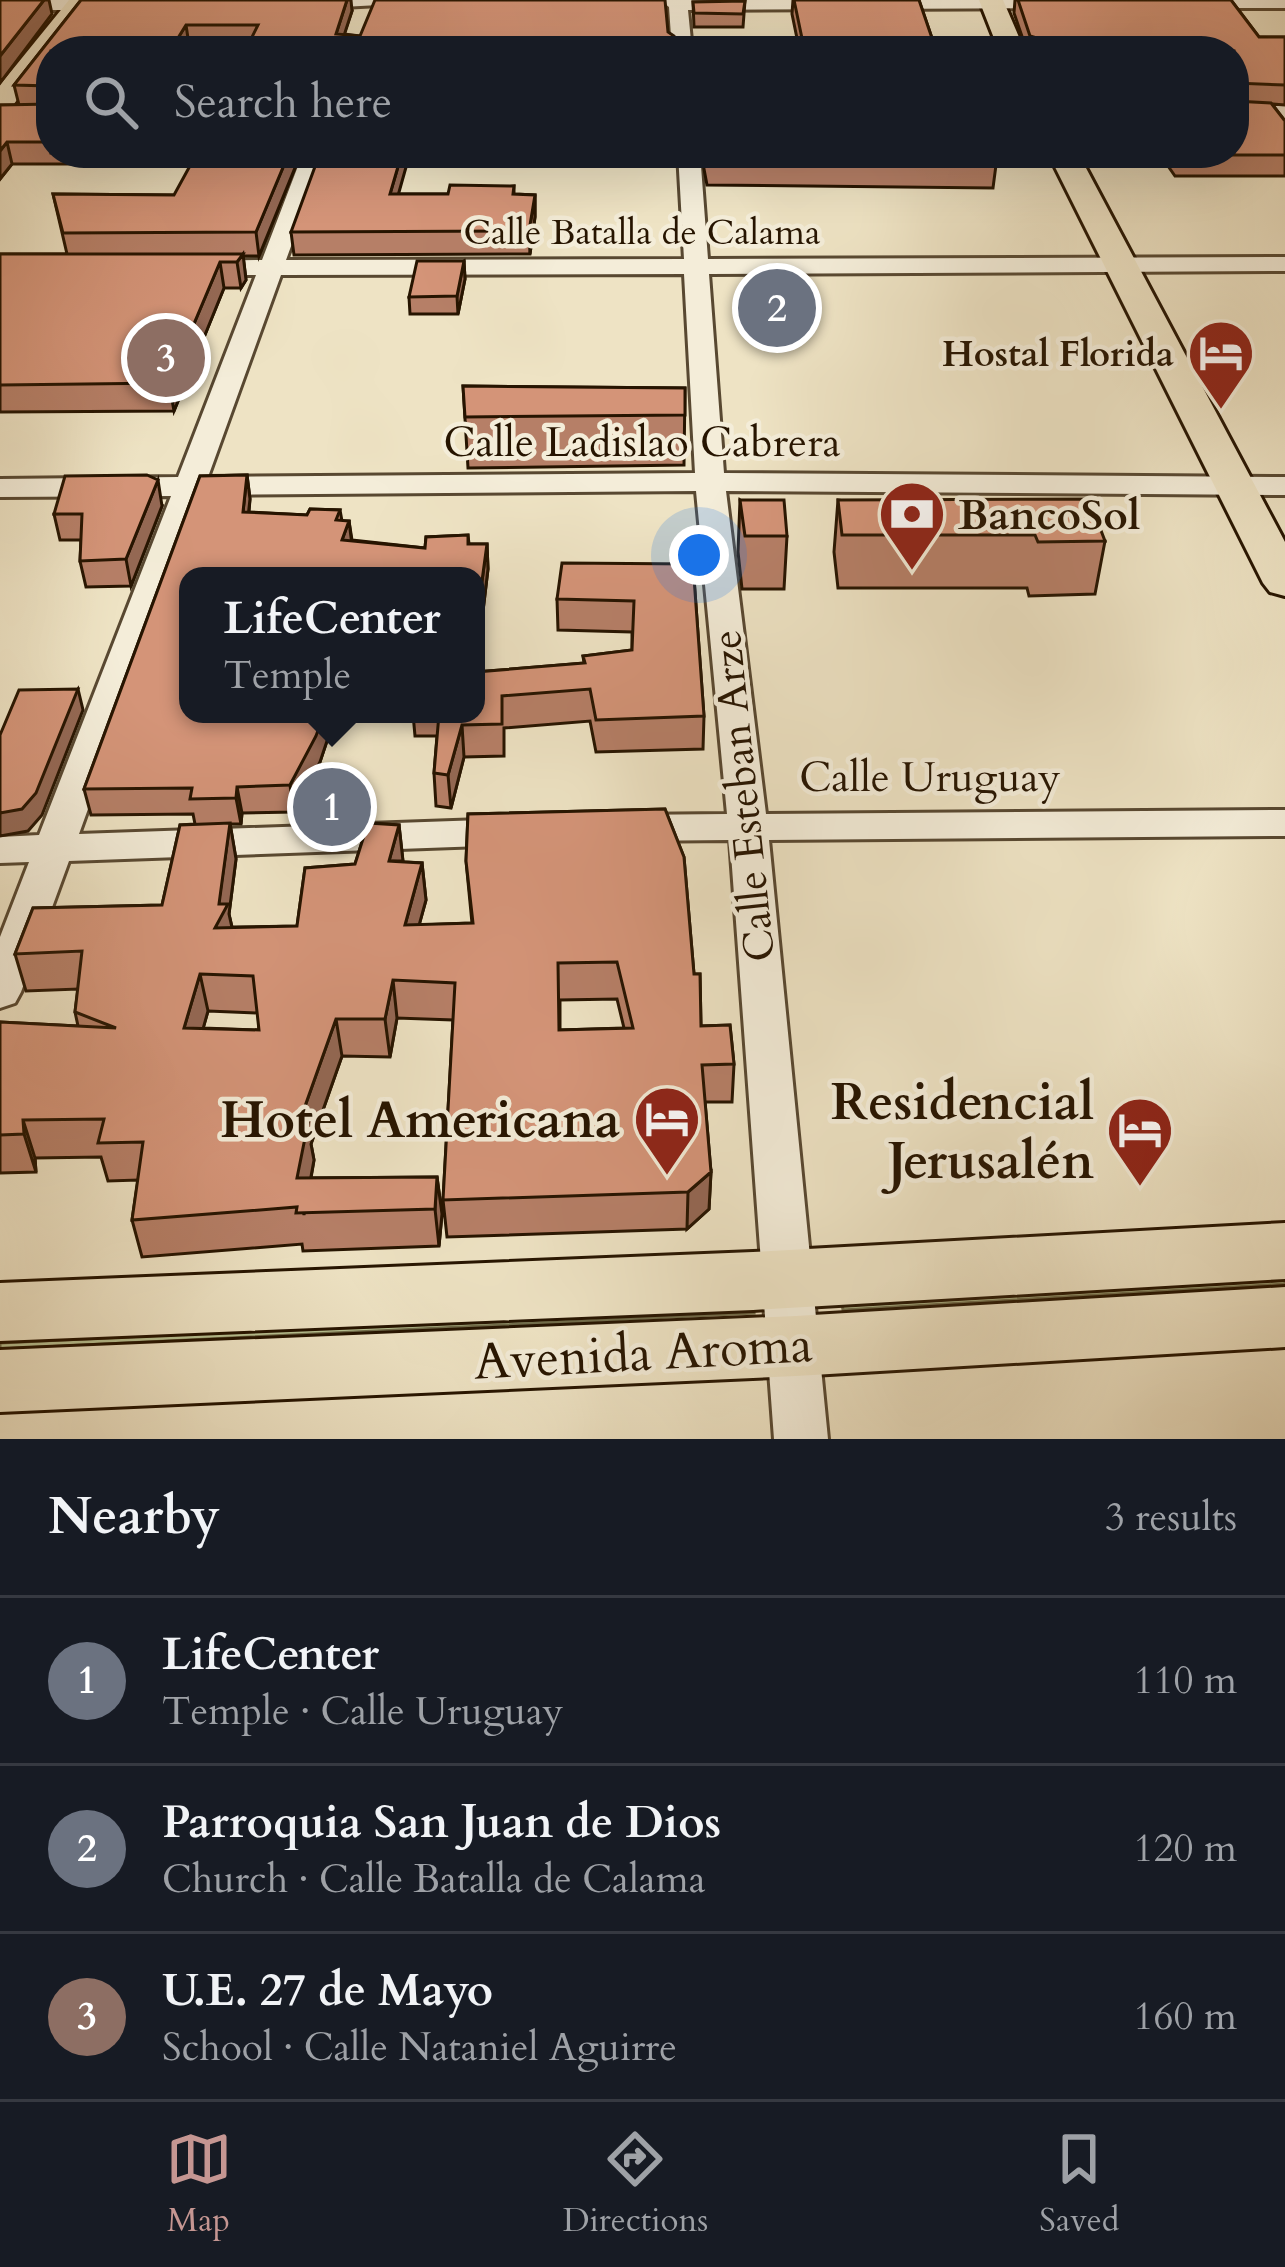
<!DOCTYPE html>
<meta charset="utf-8">
<style>
body{margin:0;font-family:Cardo,serif;background:#242831;color:#f1f3f6}
.you{position:absolute;left:699px;top:555px;width:42px;height:42px;margin:-30px;border:9px solid #fff;border-radius:50%;background:#1a73e8;box-shadow:0 0 0 18px #1a73e833}
.badge{display:grid;place-items:center;width:78px;height:78px;border-radius:50%;background:#c59692;color:#fff;font-size:39px;font-weight:700}
.pin{position:absolute;translate:-50% -50%;border:6px solid #fff;box-shadow:0 3px 12px #0006}
.popup{position:absolute;left:179px;top:567px;width:306px;height:156px;box-sizing:border-box;display:grid;place-content:center;border-radius:24px;background:#171b24;filter:drop-shadow(0 3px 9px #0005);font-size:39px;white-space:nowrap;color:#9ea1a6}
.popup b{font-size:45px;color:#f1f3f6}
.popup::after{content:'';position:absolute;left:50%;top:100%;margin-left:-24px;border:24px solid transparent;border-top-color:#171b24}
.list{margin:0;padding:0;list-style:none}
h2{display:flex;justify-content:space-between;align-items:center;height:156px;margin:0;padding:0 48px;font-size:51px}
h2 small{font-size:39px;font-weight:400;color:#9ea1a6}
.list li{display:grid;grid-template-columns:78px 1fr auto;gap:36px;align-items:center;box-sizing:border-box;height:168px;padding:0 48px;border-top:3px solid #363941}
.list b{display:block;font-size:45px;white-space:nowrap}
.list p{margin:0;font-size:39px;white-space:nowrap;color:#9ea1a6}
.list em{font-size:39px;font-style:normal;color:#9ea1a6}
.icon{flex:none;width:66px;height:66px;fill:none;stroke:currentColor;stroke-width:2;stroke-linecap:round;stroke-linejoin:round}
.map{position:relative;flex:none;width:1285px;height:1439px;overflow:hidden}
.search{position:absolute;background:#171b24;box-shadow:0 12px 48px #0002;left:36px;right:36px;top:36px;height:132px;display:flex;align-items:center;gap:30px;box-sizing:border-box;padding:0 42px;border-radius:48px;color:#9ea1a6;font-size:45px}
.sheet{height:660px;background:#171b24}
nav{display:flex;justify-content:space-around;align-items:center;box-sizing:border-box;height:168px;border-top:3px solid #363941;background:#171b24;font-size:33px;color:#9ea1a6}
nav a{display:grid;justify-items:center;gap:6px}
nav .on{color:#c59692}
.map>svg:first-child{display:block}
.green{fill:#b9c394;stroke:#706c4a;stroke-width:3}
.lines{fill:none;stroke-linecap:round;stroke-linejoin:round}
.minor-casing{stroke:#584831;stroke-width:6}
.major-casing{stroke:#261400;stroke-width:6}
.minor{fill:#f4edd9;fill-rule:evenodd}
.major{fill:#eee3c4;fill-rule:evenodd}
.wall{fill:#b67f67;stroke:#261400;stroke-width:3;fill-rule:evenodd}
.shaded-wall{fill:#946854;stroke:#261400;stroke-width:3}
.building{fill:#d49478;stroke:#261400;stroke-width:3;fill-rule:evenodd}
.labels{text-anchor:middle;stroke-width:9;stroke-linejoin:round;paint-order:stroke}
.far-street-label{font-size:36px;fill:#261400;stroke:#f4edd9}
.far-poi-label{font-size:36px;font-weight:bold;fill:#261400;stroke:#f4edd9;text-anchor:end}
.street-label{font-size:42px;fill:#261400;stroke:#f4edd9}
.poi-label{font-size:42px;font-weight:bold;fill:#261400;stroke:#f4edd9;text-anchor:start}
.near-poi-label{font-size:51px;font-weight:bold;fill:#261400;stroke:#f4edd9;text-anchor:end}
.near-street-label{font-size:51px;fill:#261400;stroke:#f4edd9}
</style>
<div class="map">
<svg width="1285" height="1439" viewBox="0 0 1285 1439">
<rect width="100%" height="100%" fill="#eee3c4"/>
<filter id="stains"><feTurbulence type="fractalNoise" baseFrequency=".00167" numOctaves="4"/><feColorMatrix values="0 0 0 0 .2 0 0 0 0 .09 0 0 0 0 .02 0 0 0 .5 -.17"/></filter>
<radialGradient id="worn" r=".72"><stop offset=".6" stop-color="#630" stop-opacity="0"/><stop offset="1" stop-color="#630" stop-opacity=".3"/></radialGradient>
<!-- green -->
<path class="green" d="M 1285,1278 L 1285,1284 L 843,1310 L 842,1304 Z
M 753,1307 L 754,1313 L 0,1349 L 0,1343 Z"/>
<g class="lines">
<!-- minor casing -->
<g class="minor-casing">
<path id="minor" d="M 0,0 L 114,0 L 121,5 L 112,10 L 0,10 Z
M 299,0 L 388,0 L 379,5 L 305,9 L 296,4 Z
M 660,0 L 1067,0 L 1069,3 L 1060,8 L 688,10 L 692,51 L 672,51 L 669,7 Z
M 1180,0 L 1285,0 L 1285,8 L 1187,8 Z
M 1234,106 L 1285,106 L 1285,118 L 1234,118 Z
M 303,153 L 325,153 L 286,260 L 684,259 L 678,153 L 700,153 L 708,259 L 1285,257 L 1285,271 L 709,274 L 724,473 L 1285,477 L 1285,495 L 726,491 L 766,814 L 1285,810 L 1285,836 L 769,840 L 828,1439 L 774,1439 L 730,840 L 627,841 L 613,837 L 608,828 L 613,819 L 627,815 L 727,814 L 696,491 L 201,495 L 79,834 L 512,819 L 526,823 L 531,832 L 526,841 L 512,845 L 69,861 L 21,992 L 15,1003 L 0,1008 L 0,937 L 29,862 L 0,863 L 0,837 L 39,835 L 171,496 L 0,497 L 0,479 L 178,477 L 256,275 L 197,275 L 185,268 L 197,261 L 262,260 ZM 684,274 L 695,473 L 208,477 L 281,275 Z"/>
</g>
<!-- major casing -->
<g class="major-casing">
<path id="major" d="M 69,0 L 94,0 L 10,109 L 0,111 L 0,85 Z
M 979,0 L 1003,0 L 1025,51 L 999,51 Z
M 1048,153 L 1078,153 L 1285,542 L 1285,596 L 1270,592 L 1263,583 Z
M 1285,1223 L 1285,1279 L 753,1310 L 0,1341 L 0,1283 L 753,1252 Z
M 1285,1287 L 1285,1347 L 796,1376 L 0,1412 L 0,1350 L 796,1316 Z"/>
</g>
<!-- minor -->
<use href="#minor" class="minor"/>
<!-- major -->
<use href="#major" class="major"/>
</g>
<!-- wall -->
<path class="wall" d="M 81,0 L 352,11 L 344,34 L 360,36 L 668,32 L 189,45 L 51,51 L 51,153 L 113,153 L 107,164 L 12,164 L 0,179 L 0,105 L 19,105 L 14,85 Z
M 793,0 L 919,0 L 934,44 L 799,48 L 792,14 Z
M 1015,0 L 1231,0 L 1259,37 L 1285,37 L 1285,105 L 1272,104 L 1285,121 L 1285,176 L 1175,176 L 1159,153 L 1234,153 L 1234,51 L 1027,51 L 1014,13 Z
M 745,1 L 743,27 L 694,27 L 693,2 Z
M 301,153 L 259,256 L 243,256 L 246,280 L 241,288 L 224,288 L 174,411 L 0,412 L 0,254 L 67,254 L 53,194 L 174,195 Z
M 701,153 L 987,153 L 996,165 L 993,188 L 707,185 Z
M 514,186 L 514,194 L 535,195 L 535,217 L 530,254 L 294,255 L 291,232 L 398,194 L 448,194 Z
M 464,261 L 465,279 L 458,314 L 410,314 L 409,297 Z
M 463,386 L 685,388 L 684,465 L 468,468 Z
M 247,475 L 250,499 L 249,512 L 307,515 L 310,509 L 340,510 L 342,521 L 349,521 L 352,540 L 425,548 L 426,537 L 468,535 L 469,544 L 487,544 L 488,569 L 481,628 L 476,628 L 476,576 L 188,576 L 188,714 L 336,714 L 320,762 L 294,812 L 242,813 L 241,824 L 230,824 L 236,859 L 229,914 L 232,927 L 297,926 L 305,868 L 355,864 L 368,823 L 399,825 L 403,862 L 422,863 L 426,900 L 419,925 L 472,923 L 466,861 L 468,814 L 665,809 L 684,857 L 694,974 L 700,974 L 701,1026 L 730,1025 L 734,1064 L 732,1102 L 705,1102 L 711,1172 L 709,1209 L 687,1229 L 447,1237 L 443,1200 L 453,1020 L 397,1018 L 390,1057 L 342,1056 L 311,1144 L 314,1160 L 311,1178 L 437,1177 L 442,1214 L 439,1246 L 303,1251 L 302,1244 L 142,1257 L 132,1220 L 138,1180 L 108,1181 L 101,1157 L 35,1158 L 36,1172 L 0,1173 L 0,1022 L 78,1026 L 75,1012 L 78,989 L 26,991 L 15,954 L 33,908 L 162,905 L 180,825 L 195,824 L 193,814 L 91,815 L 84,789 L 200,476 ZM 617,999 L 624,1028 L 560,1030 L 560,1000 ZM 208,1011 L 258,1013 L 259,1030 L 203,1028 Z
M 740,500 L 787,536 L 784,589 L 742,589 L 738,552 Z
M 838,500 L 1105,541 L 1095,594 L 1029,596 L 1027,588 L 838,588 L 834,552 Z
M 162,506 L 131,586 L 86,587 L 80,561 L 81,540 L 60,540 L 54,514 Z
M 693,564 L 704,716 L 703,749 L 596,752 L 590,721 L 504,728 L 504,756 L 464,757 L 451,808 L 436,806 L 434,773 L 437,736 L 415,736 L 413,714 L 476,714 L 476,672 L 584,663 L 583,656 L 632,650 L 632,632 L 558,630 L 557,599 Z"/>
<!-- shaded-wall -->
<path class="shaded-wall" d="M 44,0 L 49,0 L 52,14 L 0,83 L 0,56 Z
M 347,0 L 351,0 L 352,11 L 339,51 L 336,34 Z
M 186,25 L 189,45 L 185,51 L 170,51 Z
M 7,142 L 12,164 L 0,179 L 0,151 Z
M 289,153 L 301,153 L 259,256 L 256,232 Z
M 402,153 L 410,153 L 392,217 L 390,194 Z
M 535,195 L 535,217 L 530,254 L 529,231 Z
M 243,254 L 246,280 L 241,288 L 237,262 Z
M 464,261 L 465,279 L 458,314 L 457,296 Z
M 220,262 L 224,288 L 174,411 L 169,383 Z
M 247,475 L 250,499 L 246,536 L 243,512 Z
M 158,480 L 162,506 L 131,586 L 126,559 Z
M 349,521 L 352,545 L 342,540 Z
M 487,544 L 488,569 L 481,628 L 479,603 Z
M 78,689 L 83,710 L 42,815 L 28,831 L 0,836 L 0,813 Z
M 324,714 L 336,714 L 320,762 L 294,812 L 290,785 Z
M 462,725 L 464,757 L 451,808 L 448,775 Z
M 237,787 L 242,813 L 241,824 L 236,798 Z
M 230,823 L 236,859 L 229,914 L 235,941 L 215,928 Z
M 399,825 L 403,861 L 389,861 Z
M 422,863 L 426,900 L 409,962 L 405,925 Z
M 200,974 L 208,1011 L 193,1065 L 184,1028 Z
M 393,980 L 397,1018 L 390,1057 L 385,1019 Z
M 336,1019 L 342,1056 L 311,1144 L 314,1160 L 304,1215 L 297,1178 L 299,1123 Z
M 23,1120 L 35,1158 L 36,1172 L 24,1134 Z
M 711,1172 L 709,1209 L 687,1229 L 688,1192 Z
M 437,1177 L 442,1214 L 439,1246 L 435,1209 Z"/>
<!-- building -->
<path class="building" d="M 0,0 L 44,0 L 0,56 Z
M 81,0 L 347,0 L 336,34 L 360,36 L 375,0 L 665,0 L 668,32 L 674,36 L 674,51 L 245,51 L 258,25 L 186,25 L 170,51 L 51,51 L 51,142 L 7,142 L 0,151 L 0,105 L 50,104 L 50,86 L 14,85 Z
M 794,0 L 919,0 L 934,44 L 973,44 L 976,51 L 762,51 L 762,48 L 804,48 Z
M 1018,0 L 1231,0 L 1259,37 L 1285,37 L 1285,85 L 1235,83 L 1235,101 L 1271,103 L 1285,121 L 1285,155 L 1178,155 L 1177,153 L 1234,153 L 1234,51 L 1044,51 L 1037,38 L 1030,36 Z
M 745,1 L 743,14 L 694,13 L 693,2 Z
M 197,153 L 289,153 L 256,232 L 63,233 L 53,194 L 174,195 Z
M 320,153 L 402,153 L 390,194 L 448,194 L 450,185 L 514,186 L 513,194 L 535,195 L 529,231 L 291,232 Z
M 706,153 L 987,153 L 996,165 L 707,162 Z
M 0,254 L 243,254 L 237,262 L 220,262 L 169,383 L 0,385 Z
M 417,261 L 464,261 L 457,296 L 409,297 Z
M 463,386 L 685,388 L 685,415 L 465,417 Z
M 147,475 L 158,480 L 126,559 L 80,561 L 82,514 L 54,514 L 65,476 Z
M 247,475 L 243,512 L 307,515 L 310,509 L 340,510 L 336,520 L 349,521 L 342,540 L 425,548 L 426,537 L 468,535 L 468,544 L 487,544 L 479,603 L 476,603 L 476,576 L 188,576 L 188,714 L 324,714 L 316,736 L 290,785 L 237,787 L 236,798 L 190,799 L 192,788 L 84,789 L 200,476 Z
M 1089,499 L 1105,541 L 1038,542 L 1035,535 L 842,535 L 838,500 Z
M 740,500 L 784,500 L 787,536 L 745,536 Z
M 562,563 L 693,564 L 704,716 L 596,720 L 590,689 L 502,696 L 502,724 L 462,725 L 448,775 L 434,773 L 439,714 L 476,714 L 476,672 L 585,663 L 583,656 L 632,650 L 634,601 L 557,599 Z
M 78,689 L 36,793 L 22,809 L 0,813 L 0,735 L 19,690 Z
M 665,809 L 684,857 L 694,974 L 700,974 L 701,1026 L 730,1025 L 734,1064 L 702,1065 L 711,1172 L 688,1192 L 443,1200 L 455,983 L 393,980 L 385,1019 L 336,1019 L 299,1123 L 308,1123 L 297,1178 L 437,1177 L 435,1209 L 296,1213 L 297,1207 L 132,1220 L 143,1142 L 98,1143 L 104,1119 L 23,1120 L 24,1134 L 0,1135 L 0,1022 L 116,1028 L 75,1012 L 82,951 L 15,954 L 33,908 L 162,905 L 180,825 L 230,823 L 219,904 L 228,904 L 215,928 L 297,926 L 305,868 L 355,864 L 368,823 L 399,825 L 389,861 L 422,863 L 405,925 L 473,923 L 466,861 L 468,814 ZM 617,962 L 633,1028 L 559,1030 L 558,963 ZM 200,974 L 253,976 L 259,1030 L 184,1028 Z"/>
<!-- icons -->
<defs>
<g id="hotel-pin" transform="scale(3.45)"><path d="M0 17L-7.5 6A9.5 9.5 0 1 1 7.5 6Z" fill="#8f2418" stroke="#f4edd9"/><path d="M-6-4.5h1.5V1H6V5H4.5V3h-9V5H-6ZM-4 0a1.8 1.8 0 1 1 3.6 0ZM.5 0V-2.5h3Q6-2.5 6 0Z" fill="#fff"/></g>
<g id="bank-pin" transform="scale(3.45)"><path d="M0 17L-7.5 6A9.5 9.5 0 1 1 7.5 6Z" fill="#8f2418" stroke="#f4edd9"/><path d="M-6-4H6V4H-6ZM0-2.3a2.3 2.3 0 1 0 0 4.6a2.3 2.3 0 1 0 0-4.6Z" fill="#fff"/></g>
</defs>
<g fill-rule="evenodd">
<use href="#hotel-pin" x="1221" y="353"/>
<use href="#bank-pin" x="912" y="514"/>
<use href="#hotel-pin" x="667" y="1119"/>
<use href="#hotel-pin" x="1140" y="1130"/>
</g>
<g class="labels">
<!-- far-street labels -->
<g class="far-street-label">
<text x="642" y="244">Calle Batalla de Calama</text>
</g>
<!-- far-poi labels -->
<g class="far-poi-label">
<text x="1174" y="366">Hostal Florida</text>
</g>
<!-- street labels -->
<g class="street-label">
<text x="642" y="456">Calle Ladislao Cabrera</text>
<text x="930" y="791">Calle Uruguay</text>
<text transform="translate(742 796) rotate(-96)" y="15">Calle Esteban Arze</text>
</g>
<!-- poi labels -->
<g class="poi-label">
<text x="958" y="529">BancoSol</text>
</g>
<!-- near-poi labels -->
<g class="near-poi-label">
<text x="1094" y="1119">Residencial<tspan x="1094" dy="59">Jerusalén</tspan></text>
<text x="620" y="1137">Hotel Americana</text>
</g>
<!-- near-street labels -->
<g class="near-street-label">
<text transform="translate(643 1352) rotate(-3)" y="18">Avenida Aroma</text>
</g>
</g>
<rect width="100%" height="100%" filter="url(#stains)"/>
<rect width="100%" height="100%" fill="url(#worn)"/>
</svg>
<div class="you"></div>
<div class="pin badge" style="left:332px;top:807px;background:#6b7280">1</div>
<div class="popup"><b>LifeCenter</b>Temple</div>
<div class="pin badge" style="left:777px;top:308px;background:#6b7280">2</div>
<div class="pin badge" style="left:166px;top:358px;background:#8d6e63">3</div>
<div class="search"><svg class="icon" aria-label="search" viewBox="0 0 24 24"><circle cx="10" cy="10" r="6"/><path d="M15 15l6 6"/></svg>Search here</div>
</div>
<section class="sheet">
<h2>Nearby<small>3 results</small></h2>
<ul class="list">
<li><span class="badge" style="background:#6b7280">1</span><div><b>LifeCenter</b><p>Temple · Calle Uruguay</p></div><em>110 m</em></li>
<li><span class="badge" style="background:#6b7280">2</span><div><b>Parroquia San Juan de Dios</b><p>Church · Calle Batalla de Calama</p></div><em>120 m</em></li>
<li><span class="badge" style="background:#8d6e63">3</span><div><b>U.E. 27 de Mayo</b><p>School · Calle Nataniel Aguirre</p></div><em>160 m</em></li>
</ul>
</section>
<nav>
<a class="on"><svg class="icon" aria-label="map" viewBox="0 0 24 24"><path d="M3 6l6-2 6 2 6-2v14l-6 2-6-2-6 2zM9 4v14M15 6v14"/></svg>Map</a>
<a><svg class="icon" aria-label="directions" viewBox="0 0 24 24"><path d="M12 3l9 9-9 9-9-9zM9 14v-3h6M13 9l2 2-2 2"/></svg>Directions</a>
<a><svg class="icon" aria-label="saved" viewBox="0 0 24 24"><path d="M7 4h10v16l-5-4-5 4z"/></svg>Saved</a>
</nav>
